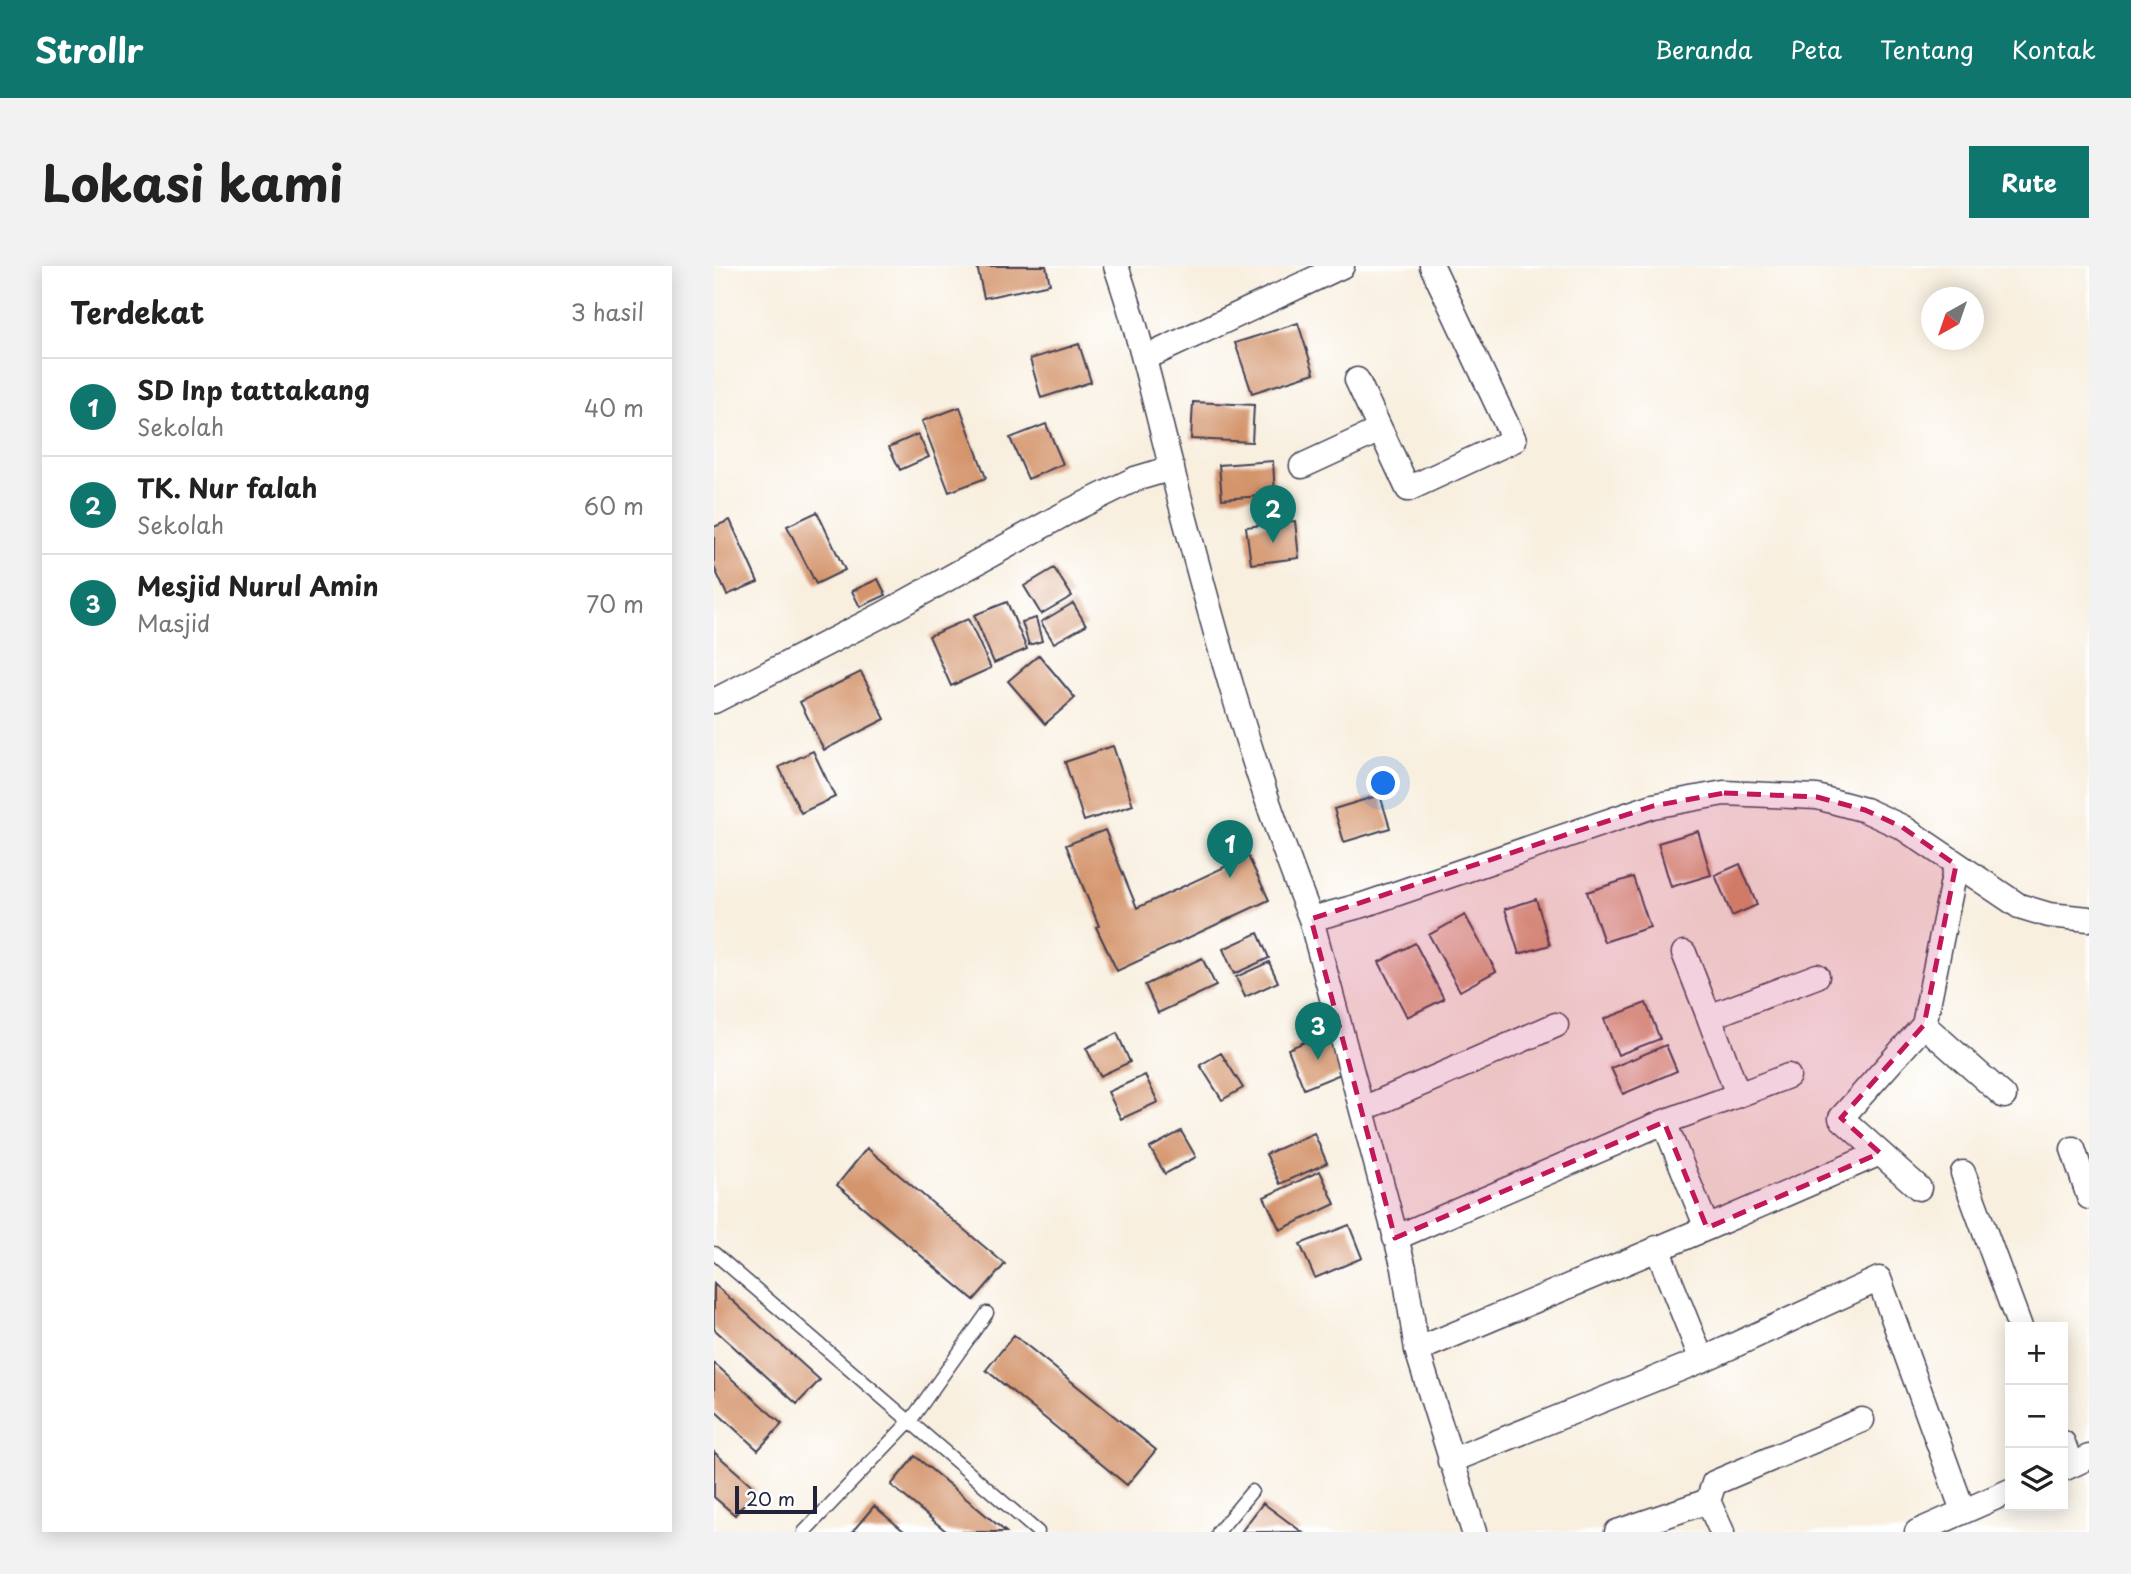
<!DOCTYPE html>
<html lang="id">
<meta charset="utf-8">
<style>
body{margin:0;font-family:"Playpen Sans",sans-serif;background:#f2f2f2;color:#222}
.controls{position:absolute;right:21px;bottom:21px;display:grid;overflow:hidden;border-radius:0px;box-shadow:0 4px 18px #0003}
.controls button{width:63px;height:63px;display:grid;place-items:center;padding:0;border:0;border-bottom:2px solid #e0e0e0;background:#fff;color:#222;font:35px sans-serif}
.compass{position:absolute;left:1207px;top:21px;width:63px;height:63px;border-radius:50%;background:#fff;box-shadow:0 4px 18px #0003;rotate:220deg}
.scale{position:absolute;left:21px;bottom:18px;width:82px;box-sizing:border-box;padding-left:7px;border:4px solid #22223b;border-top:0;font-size:19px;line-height:24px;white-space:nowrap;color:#22223b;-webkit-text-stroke:5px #fff;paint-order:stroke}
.you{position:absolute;left:670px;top:518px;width:24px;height:24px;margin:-18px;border:5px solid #fff;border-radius:50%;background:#1a73e8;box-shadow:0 0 0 10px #1a73e833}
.badge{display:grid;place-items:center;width:46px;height:46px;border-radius:50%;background:#0f766e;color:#fff;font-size:23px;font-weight:700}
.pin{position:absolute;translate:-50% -58px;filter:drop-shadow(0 2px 4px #0008)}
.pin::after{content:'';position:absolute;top:37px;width:24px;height:21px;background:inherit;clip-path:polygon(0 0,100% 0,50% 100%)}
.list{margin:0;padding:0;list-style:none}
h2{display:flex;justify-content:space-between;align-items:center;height:91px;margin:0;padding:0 28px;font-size:30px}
h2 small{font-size:23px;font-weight:400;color:#767676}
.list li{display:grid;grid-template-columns:46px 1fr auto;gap:21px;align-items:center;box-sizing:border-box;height:98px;padding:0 28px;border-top:2px solid #e0e0e0}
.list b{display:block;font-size:26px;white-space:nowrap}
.list p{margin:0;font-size:23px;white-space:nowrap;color:#767676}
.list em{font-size:23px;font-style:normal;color:#767676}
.icon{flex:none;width:38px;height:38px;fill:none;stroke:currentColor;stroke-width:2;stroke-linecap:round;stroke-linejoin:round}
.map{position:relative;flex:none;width:1375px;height:1266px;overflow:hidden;border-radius:0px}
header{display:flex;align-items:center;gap:42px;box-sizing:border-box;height:98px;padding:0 35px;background:#0f766e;color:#fff}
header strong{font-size:33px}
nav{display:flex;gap:38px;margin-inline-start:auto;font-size:24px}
.intro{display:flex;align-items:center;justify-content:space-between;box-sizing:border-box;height:168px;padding:0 42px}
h1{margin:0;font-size:49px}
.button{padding:18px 32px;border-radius:0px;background:#0f766e;color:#fff;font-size:24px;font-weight:700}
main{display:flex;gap:42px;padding:0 42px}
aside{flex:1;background:#fff;border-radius:0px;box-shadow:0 4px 18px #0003}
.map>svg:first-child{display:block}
.building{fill:#d4946c}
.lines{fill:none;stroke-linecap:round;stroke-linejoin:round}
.lane-casing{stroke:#424154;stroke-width:15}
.street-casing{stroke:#424154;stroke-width:27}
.lane{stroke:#fff;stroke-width:12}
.street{stroke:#fff;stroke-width:24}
.marked{fill:#c2185b;fill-opacity:0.2;stroke:#c2185b;stroke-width:5;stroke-dasharray:14 9;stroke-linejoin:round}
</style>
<header>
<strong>Strollr</strong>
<nav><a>Beranda</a><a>Peta</a><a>Tentang</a><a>Kontak</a></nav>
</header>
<div class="intro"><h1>Lokasi kami</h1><a class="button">Rute</a></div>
<main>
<aside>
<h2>Terdekat<small>3 hasil</small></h2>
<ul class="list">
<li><span class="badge">1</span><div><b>SD Inp tattakang</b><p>Sekolah</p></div><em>40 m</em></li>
<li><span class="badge">2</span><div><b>TK. Nur falah</b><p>Sekolah</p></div><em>60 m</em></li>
<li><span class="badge">3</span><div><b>Mesjid Nurul Amin</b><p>Masjid</p></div><em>70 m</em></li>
</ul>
</aside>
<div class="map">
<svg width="1375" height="1266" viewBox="0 0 1375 1266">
<rect width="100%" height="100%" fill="#fff"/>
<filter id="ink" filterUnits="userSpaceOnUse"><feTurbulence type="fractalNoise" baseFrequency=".0143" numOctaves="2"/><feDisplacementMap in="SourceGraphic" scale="14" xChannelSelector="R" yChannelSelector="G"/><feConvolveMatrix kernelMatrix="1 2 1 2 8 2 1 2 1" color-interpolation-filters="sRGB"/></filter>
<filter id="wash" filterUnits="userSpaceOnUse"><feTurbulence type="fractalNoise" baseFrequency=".00686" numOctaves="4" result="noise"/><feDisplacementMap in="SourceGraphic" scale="28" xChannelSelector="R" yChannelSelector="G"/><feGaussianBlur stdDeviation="1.57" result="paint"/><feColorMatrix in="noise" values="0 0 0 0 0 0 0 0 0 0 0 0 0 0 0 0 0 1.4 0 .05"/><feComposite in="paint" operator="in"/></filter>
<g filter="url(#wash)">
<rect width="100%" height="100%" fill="#f8efdf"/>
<g id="blocks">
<!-- building -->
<path class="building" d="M 263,0 L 332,0 L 336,18 L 270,32 Z
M 584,57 L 600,107 L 538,127 L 521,77 Z
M 365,78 L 377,116 L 327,132 L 316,93 Z
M 479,136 L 540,139 L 538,176 L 477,173 Z
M 246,141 L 272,212 L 235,226 L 208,155 Z
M 332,158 L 349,198 L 314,213 L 296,172 Z
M 204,168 L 215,191 L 186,204 L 175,181 Z
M 559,195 L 561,229 L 508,233 L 505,199 Z
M 103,246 L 131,304 L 102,318 L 73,260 Z
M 16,254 L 44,316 L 13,329 L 0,301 L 0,261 Z
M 581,255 L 585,292 L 537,298 L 532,261 Z
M 340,302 L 358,330 L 327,348 L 310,320 Z
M 164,313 L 172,329 L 146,341 L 138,325 Z
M 293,336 L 313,383 L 280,397 L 260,349 Z
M 359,337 L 372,359 L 340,377 L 327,356 Z
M 322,352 L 328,375 L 315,379 L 308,356 Z
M 254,353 L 277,402 L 237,420 L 215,370 Z
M 325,389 L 361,432 L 331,458 L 294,415 Z
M 147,406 L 171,453 L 110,484 L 86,436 Z
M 399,480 L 419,539 L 370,555 L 351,496 Z
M 99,485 L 121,531 L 87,547 L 65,501 Z
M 666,529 L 676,562 L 630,576 L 620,543 Z
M 391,564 L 423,642 L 534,590 L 555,634 L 403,705 L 382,661 L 385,660 L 352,579 Z
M 984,565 L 997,609 L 957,621 L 944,577 Z
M 1026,598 L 1043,639 L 1018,650 L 1001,609 Z
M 919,611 L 936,661 L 890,676 L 873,626 Z
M 822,633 L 836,679 L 805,688 L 791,643 Z
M 751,649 L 782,705 L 746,725 L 715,669 Z
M 544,667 L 555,692 L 520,708 L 509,683 Z
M 701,677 L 730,733 L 693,751 L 665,696 Z
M 488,692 L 502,720 L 444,747 L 431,719 Z
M 555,696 L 564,716 L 531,731 L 522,711 Z
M 932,737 L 946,773 L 904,789 L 890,753 Z
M 617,765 L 634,805 L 590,823 L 574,783 Z
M 403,767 L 416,796 L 386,810 L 372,782 Z
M 952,779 L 963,805 L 909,828 L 897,802 Z
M 507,787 L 529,822 L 508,834 L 486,799 Z
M 431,809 L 444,836 L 407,853 L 394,826 Z
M 467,865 L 482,891 L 451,908 L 436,882 Z
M 600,867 L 613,897 L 566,918 L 552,888 Z
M 153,882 L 291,998 L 260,1034 L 123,919 Z
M 606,905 L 621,938 L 566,964 L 550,931 Z
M 635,959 L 648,992 L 601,1012 L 586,978 Z
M 0,1018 L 106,1114 L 83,1138 L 0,1063 Z
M 300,1069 L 442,1184 L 413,1219 L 272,1104 Z
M 0,1097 L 68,1158 L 44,1184 L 0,1144 Z
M 0,1186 L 42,1223 L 21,1249 L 0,1231 Z
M 201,1190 L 292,1266 L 233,1266 L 177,1219 Z
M 549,1237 L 588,1266 L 527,1266 Z
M 160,1240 L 191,1266 L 138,1266 Z"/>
</g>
</g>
<g filter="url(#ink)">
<use href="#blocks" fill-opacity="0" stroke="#424154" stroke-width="2"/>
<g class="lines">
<!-- lane casing -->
<g class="lane-casing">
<path id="lane" d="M 0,987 L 324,1266
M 90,1266 L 197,1154 L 273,1047
M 504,1266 L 538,1225"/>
</g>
<!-- street casing -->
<g class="street-casing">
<path id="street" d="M 402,0 C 425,66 440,133 457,200 C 497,353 538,506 597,653 L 649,639 L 939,540 L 1010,527 L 1103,531 L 1151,544 L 1188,561 L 1305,640 L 1335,649 L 1375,653
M 431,92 L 628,0
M 643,114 L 694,223 L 800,174 L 718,0
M 588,200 L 666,164
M 0,435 L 168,349 L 354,246 L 421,213 L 458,202
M 597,653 L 690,1002 L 703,1084 L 760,1266
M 970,687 L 995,751
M 1210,759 L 1290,830
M 1024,829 L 1074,810
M 649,843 L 842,759
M 1359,883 L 1375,931
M 1249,907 L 1306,1061
M 1205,922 L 1127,852 L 1210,759 L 1242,599
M 993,962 L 1166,887
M 681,972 L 950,856 L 1024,829 L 995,751 L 1103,710
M 943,982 L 988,1094
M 703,1084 L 993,962 L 950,856
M 1349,1177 L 1357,1199
M 736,1195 L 988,1094 L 1165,1013 L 1249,1245
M 1349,1203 L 1375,1191
M 994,1235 L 1008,1266
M 903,1266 L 994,1235 L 1000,1217 L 1148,1154
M 1203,1266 L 1296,1225"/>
</g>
<!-- lane -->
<use href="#lane" class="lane"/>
<!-- street -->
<use href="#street" class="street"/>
</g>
</g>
<!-- marked area -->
<path class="marked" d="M 1010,527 L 1103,531 L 1151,544 L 1188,561 L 1242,599 L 1210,759 L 1127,852 L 1166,887 L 993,962 L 950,856 L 681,972 L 597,653 L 939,540 Z"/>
</svg>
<div class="controls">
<button>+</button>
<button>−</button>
<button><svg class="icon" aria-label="layers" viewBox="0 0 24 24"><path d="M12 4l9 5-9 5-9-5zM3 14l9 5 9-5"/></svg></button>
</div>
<svg class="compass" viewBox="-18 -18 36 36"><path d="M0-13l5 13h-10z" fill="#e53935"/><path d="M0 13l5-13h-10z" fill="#767676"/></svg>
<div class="scale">20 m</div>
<div class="you"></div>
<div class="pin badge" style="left:516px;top:612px">1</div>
<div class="pin badge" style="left:559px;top:277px">2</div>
<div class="pin badge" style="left:604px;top:794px">3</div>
</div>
</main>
